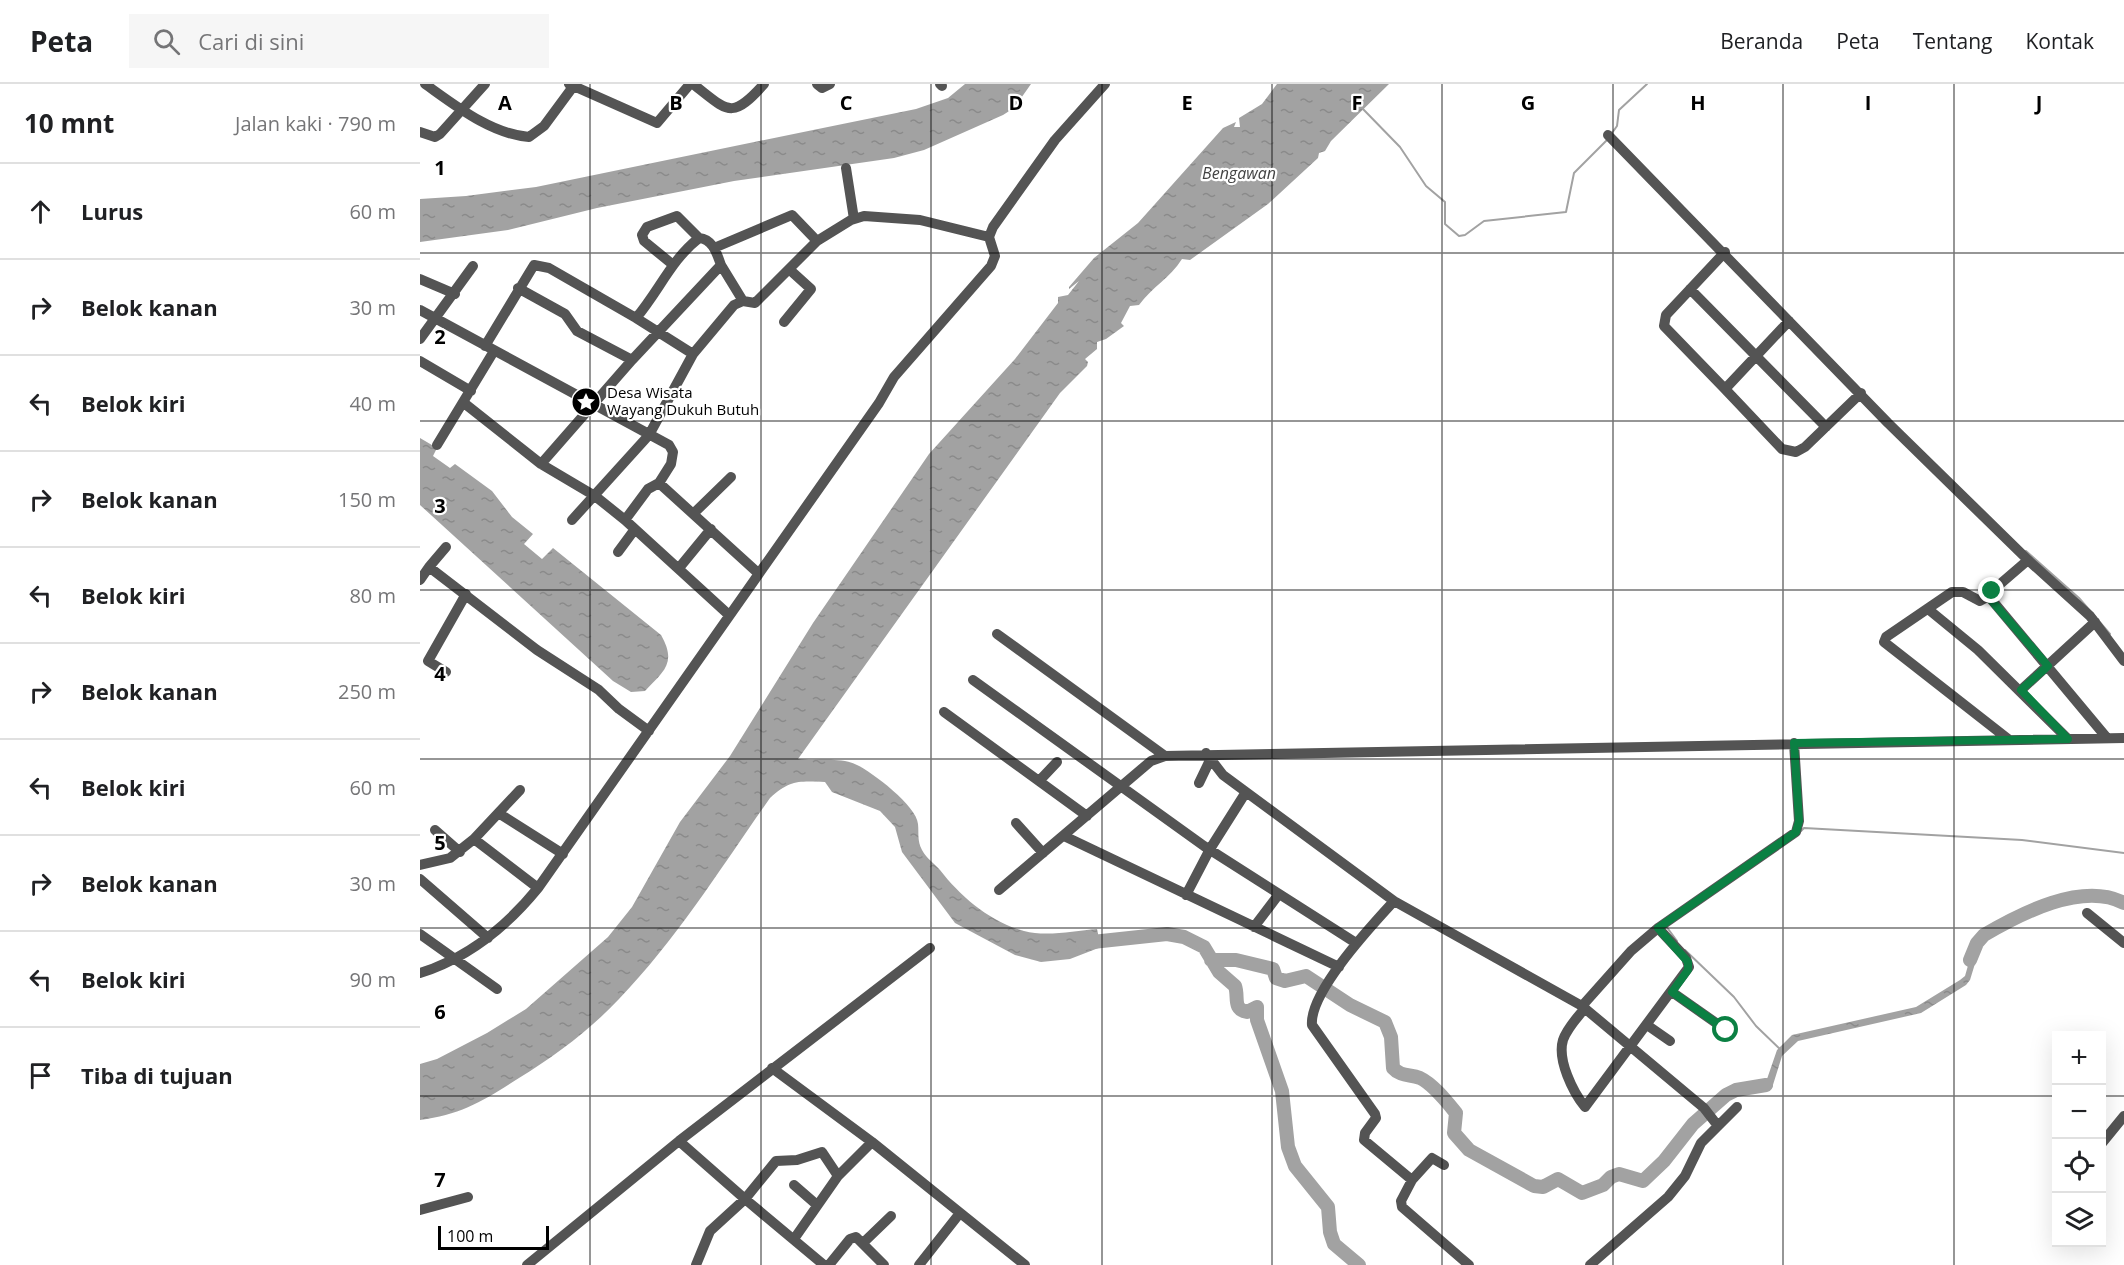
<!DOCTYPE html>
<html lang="id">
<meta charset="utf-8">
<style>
body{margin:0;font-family:"Open Sans",sans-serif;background:#f6f6f6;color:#202124}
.controls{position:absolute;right:18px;bottom:18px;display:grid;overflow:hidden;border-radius:0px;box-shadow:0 6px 24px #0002}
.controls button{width:54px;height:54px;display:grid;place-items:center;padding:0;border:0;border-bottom:2px solid #e0e0e0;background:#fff;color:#202124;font:30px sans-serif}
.scale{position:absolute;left:18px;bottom:15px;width:111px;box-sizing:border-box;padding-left:6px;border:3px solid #000;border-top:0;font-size:16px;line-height:21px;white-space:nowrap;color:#000;-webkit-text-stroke:4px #fff;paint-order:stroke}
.stop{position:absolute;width:18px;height:18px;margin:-14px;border:4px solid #0b8043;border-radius:50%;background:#fff}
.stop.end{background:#0b8043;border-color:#fff;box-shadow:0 2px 6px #0008}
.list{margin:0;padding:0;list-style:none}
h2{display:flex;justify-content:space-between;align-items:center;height:78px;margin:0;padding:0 24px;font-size:26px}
h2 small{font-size:20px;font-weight:400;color:#757577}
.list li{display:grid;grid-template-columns:39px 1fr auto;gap:18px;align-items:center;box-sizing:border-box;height:96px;padding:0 24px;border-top:2px solid #e0e0e0}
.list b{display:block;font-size:22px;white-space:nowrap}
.list em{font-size:20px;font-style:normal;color:#757577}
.icon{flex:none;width:33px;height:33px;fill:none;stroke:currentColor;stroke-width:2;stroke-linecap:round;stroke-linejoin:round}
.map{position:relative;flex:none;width:1704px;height:1181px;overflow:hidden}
header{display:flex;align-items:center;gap:36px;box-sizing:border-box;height:84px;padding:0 30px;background:#fff;border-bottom:2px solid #e0e0e0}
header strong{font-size:28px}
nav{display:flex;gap:33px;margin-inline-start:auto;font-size:21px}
.search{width:420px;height:54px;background:#f6f6f6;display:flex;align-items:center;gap:15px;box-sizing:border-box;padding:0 21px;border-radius:0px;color:#757577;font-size:22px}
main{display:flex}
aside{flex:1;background:#fff}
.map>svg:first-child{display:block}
.water{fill:url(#water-ripples)}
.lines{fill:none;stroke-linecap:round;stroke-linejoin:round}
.stream{stroke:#a2a2a2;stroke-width:2}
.river{stroke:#a2a2a2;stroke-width:14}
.minor{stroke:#545454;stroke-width:10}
.route{stroke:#0b8043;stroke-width:8}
.grid{fill:none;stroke:#000;stroke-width:1.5;stroke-opacity:0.55}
.labels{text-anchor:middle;stroke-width:4.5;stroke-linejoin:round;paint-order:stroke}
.poi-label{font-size:15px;fill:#000;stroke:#fff;text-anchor:start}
.water-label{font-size:16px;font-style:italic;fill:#434343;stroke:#fff}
.grid-label{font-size:20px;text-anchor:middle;font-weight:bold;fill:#000;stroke:#fff;stroke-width:4.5;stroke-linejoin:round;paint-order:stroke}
</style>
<header>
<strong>Peta</strong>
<div class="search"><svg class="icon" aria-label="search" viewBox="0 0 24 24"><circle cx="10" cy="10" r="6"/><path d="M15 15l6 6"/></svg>Cari di sini</div>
<nav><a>Beranda</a><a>Peta</a><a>Tentang</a><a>Kontak</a></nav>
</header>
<main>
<aside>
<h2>10 mnt<small>Jalan kaki · 790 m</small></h2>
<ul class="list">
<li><svg class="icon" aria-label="ahead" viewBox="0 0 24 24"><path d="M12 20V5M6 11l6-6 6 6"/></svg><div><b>Lurus</b></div><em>60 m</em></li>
<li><svg class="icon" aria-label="right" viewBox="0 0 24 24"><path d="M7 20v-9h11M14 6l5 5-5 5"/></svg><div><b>Belok kanan</b></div><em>30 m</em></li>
<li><svg class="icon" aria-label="left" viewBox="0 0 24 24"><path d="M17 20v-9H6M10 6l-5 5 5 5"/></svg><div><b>Belok kiri</b></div><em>40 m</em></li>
<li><svg class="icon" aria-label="right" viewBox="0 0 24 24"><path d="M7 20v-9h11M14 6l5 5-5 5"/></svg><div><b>Belok kanan</b></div><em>150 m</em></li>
<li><svg class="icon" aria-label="left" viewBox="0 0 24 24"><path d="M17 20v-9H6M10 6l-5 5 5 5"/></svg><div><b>Belok kiri</b></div><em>80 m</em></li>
<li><svg class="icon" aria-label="right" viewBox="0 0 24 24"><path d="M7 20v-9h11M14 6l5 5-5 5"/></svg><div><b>Belok kanan</b></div><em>250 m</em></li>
<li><svg class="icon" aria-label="left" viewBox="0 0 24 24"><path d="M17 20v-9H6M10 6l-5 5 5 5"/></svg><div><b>Belok kiri</b></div><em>60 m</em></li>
<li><svg class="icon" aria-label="right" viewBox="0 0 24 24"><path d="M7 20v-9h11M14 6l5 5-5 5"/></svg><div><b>Belok kanan</b></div><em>30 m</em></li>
<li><svg class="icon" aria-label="left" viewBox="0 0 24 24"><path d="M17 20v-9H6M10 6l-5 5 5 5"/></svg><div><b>Belok kiri</b></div><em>90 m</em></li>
<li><svg class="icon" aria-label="arrive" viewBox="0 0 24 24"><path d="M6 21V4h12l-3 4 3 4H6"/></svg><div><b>Tiba di tujuan</b></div></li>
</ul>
</aside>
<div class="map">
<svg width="1704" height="1181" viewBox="0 0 1704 1181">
<defs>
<pattern id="water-ripples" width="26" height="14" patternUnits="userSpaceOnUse" patternTransform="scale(1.5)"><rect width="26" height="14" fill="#a2a2a2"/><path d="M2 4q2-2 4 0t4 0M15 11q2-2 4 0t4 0" fill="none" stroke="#8a8a8a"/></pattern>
</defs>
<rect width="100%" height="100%" fill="#fff"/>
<!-- water -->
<path class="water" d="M 545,0 L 611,0 L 594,24 L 583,31 L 504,66 L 474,74 L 314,97 L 177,124 L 88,146 L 0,158 L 0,115 L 46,112 L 116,103 L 398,45 L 496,25 L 528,14 Z
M 857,0 L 969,0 L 911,57 L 905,67 L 899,69 L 898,74 L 848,120 L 770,176 L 762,175 C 750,194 732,203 719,221 L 710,222 L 701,239 L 704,242 L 686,255 L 677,258 L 677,265 L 665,275 L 668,278 L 667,282 L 640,309 L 378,675 C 396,678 419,672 437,681 C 452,688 497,722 498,740 C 499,750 497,756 502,766 C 507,775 514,779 520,786 C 540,812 570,838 604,847 C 626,853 654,847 677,845 L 681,863 L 650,875 L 621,878 L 595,871 L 535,839 L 482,768 L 475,743 L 460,727 L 412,708 L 405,698 C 378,697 370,696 350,714 C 302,782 257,855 199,915 C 171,945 135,972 99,994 C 65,1016 41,1031 0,1036 L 0,980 L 17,975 L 67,949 L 106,925 L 188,853 L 212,823 L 260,738 L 310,672 L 393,539 L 509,370 L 595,275 L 638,219 L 638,213 L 648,211 L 659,197 L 649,205 L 649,203 L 674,174 L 718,139 L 803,44 L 816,38 L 814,43 L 820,43 L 819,34 L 842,20 Z
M 0,354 L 17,364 L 13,372 L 30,384 L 35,380 L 72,407 L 92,433 L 113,450 L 104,460 L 122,475 L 133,464 L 241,551 C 257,579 244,587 225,607 L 211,608 L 193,597 L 0,421 Z
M 1555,857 L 1561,860 L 1550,896 L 1546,901 L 1501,929 L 1378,957 L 1362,972 L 1352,1004 L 1328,1009 L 1327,1001 L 1347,995 L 1357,966 L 1372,951 L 1496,923 L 1540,896 L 1545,892 Z"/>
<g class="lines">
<!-- stream -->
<path class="stream" d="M 942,24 L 980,63 L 1006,102 L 1025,118 L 1025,140 L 1039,152 L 1045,151 L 1064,137 L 1146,128 L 1154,89 L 1187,56
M 1192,49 L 1197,42 L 1199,26 L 1227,0
M 1606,467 L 1659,514 L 1690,550
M 1381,747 L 1384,744 L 1602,756 L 1704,769
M 1246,842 L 1257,857
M 1265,866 L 1314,913 L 1336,942 L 1361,966"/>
<!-- river -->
<path class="river" d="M 663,859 L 747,850 L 764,853 L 784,863 L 799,888 L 815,902 C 819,913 812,925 827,928 L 837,923 L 837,936 L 862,1007 L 868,1063 L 875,1082 L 908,1123 L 910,1148 L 914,1160 L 939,1181
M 791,876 L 816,876 L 853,885 L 856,894 L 865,897 L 886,892 L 930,921 L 965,938 L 971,953 L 973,984 C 981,993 990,990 1000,994 C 1013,1000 1027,1018 1036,1029 L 1034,1049 L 1049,1066 L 1114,1102 L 1123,1103 L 1138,1095 L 1162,1109 L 1183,1101 L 1191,1093 L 1199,1090 L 1223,1097 L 1244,1077 L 1273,1040 L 1306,1011 L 1316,1006 L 1346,1001
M 1550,876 L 1557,859 L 1564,851 C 1600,830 1662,797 1704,819"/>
<!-- minor -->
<path class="minor" d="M 5,0 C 36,22 71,50 109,53 L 124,42 L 155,0
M 149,0 L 237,39 L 270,0
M 273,0 C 308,27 311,37 344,0
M 397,0 L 402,4 L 410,0
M 520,0 L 522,2
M 0,48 L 15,53 L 20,50 L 65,0
M 1188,51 L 1468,339 L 1608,476 L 1670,532 L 1704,577
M 426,84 L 434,135
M 569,153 L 573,143 L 635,56 L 685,0
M 294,164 L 372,131 L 397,157
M 1305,168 L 1246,231 L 1244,242 L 1305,305 L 1369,237
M 252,180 L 224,157 L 222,151 L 227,143 L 257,132 L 279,154
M 0,195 L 35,210
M 98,204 L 145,230 L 157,247 L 212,276
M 1270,205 L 1406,343
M 0,226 L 249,361 L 253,368 L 251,380 L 239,399 L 338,489
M 216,234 L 273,270
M 364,238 L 391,205 L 370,186
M 0,255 L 53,182
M 65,262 L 114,181 L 129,184 L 216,234 C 239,207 251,176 279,154 C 293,155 297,170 301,181
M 0,277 L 51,307
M 1305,305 L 1362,365 L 1376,368 L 1385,363 L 1441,309
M 44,319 L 121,380 L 175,412 L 205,436 L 309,531
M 17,361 L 74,267
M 121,380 L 212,276 L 301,181 L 323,217 L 335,219 L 397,157 L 431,136 L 444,132 L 500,136 L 569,153
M 274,429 L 311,393
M 152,436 L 229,351 L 273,270 L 314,221 L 323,217
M 205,436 L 228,405 L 239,399
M 198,468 L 215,445
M 1608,476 L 1572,507 L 1571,515 L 1687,654
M 9,483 L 26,463
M 259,484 L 291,445
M 0,496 L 9,483 L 117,566 L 179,606 L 199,625 L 229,647
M 1569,512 L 1560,517 L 1543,508 L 1532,508 L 1466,553 L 1464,558 L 1588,655
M 1508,525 L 1558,566 L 1648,655
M 577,550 L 745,672
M 26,588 L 8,577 L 46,510
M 553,596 L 784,762 L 936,859
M 1601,606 L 1675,538
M 524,628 L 667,732
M 786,669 L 803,691 L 974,817 L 1162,922 L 1284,1024 L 1298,1042
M 620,696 L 637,678
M 779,699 L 790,676
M 80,730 L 143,770
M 596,739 L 623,769
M 15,746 L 40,768
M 644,752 L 919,883
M 54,755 L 100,706
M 0,781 L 30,774 L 54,755 L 118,804
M 0,795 L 68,854
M 579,806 L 731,677 L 745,672 L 1704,654
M 766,811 L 790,765 L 826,708
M 974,817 C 953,840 889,908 892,941 L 955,1030 L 956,1034 L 945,1049 L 944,1056 L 992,1096 L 981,1117 L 982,1123 L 1049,1181
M 1667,829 L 1704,859
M 834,843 L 859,810
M 0,850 L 77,905
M 0,889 C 48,874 87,842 118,804 L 459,319 L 474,293 L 571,182 L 575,172 L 569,153
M 1252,908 L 1306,946
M 1162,922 L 1211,867 L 1238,844 L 1376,748 L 1379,737 L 1374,659
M 1165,924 C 1157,934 1147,944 1143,956 C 1137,976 1153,1008 1165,1023 L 1269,883 L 1266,874 L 1238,844
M 1227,941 L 1250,957
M 352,984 L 452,1058 L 605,1181
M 259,1057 L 325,1115 L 356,1077 L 377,1076 L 402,1068 L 418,1092
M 1682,1059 L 1704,1032
M 992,1096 L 1012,1074 L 1024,1081
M 374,1101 L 397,1121
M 0,1126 L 48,1113
M 374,1155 L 418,1092 L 452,1058
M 444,1158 L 471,1132
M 107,1181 L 259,1057 L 510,864
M 276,1181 L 290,1147 L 325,1115 L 404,1181
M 409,1181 L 430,1155 L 436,1153 L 464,1181
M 499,1181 L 540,1129
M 1170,1181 L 1248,1113 L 1265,1092 L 1281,1059 L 1317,1023"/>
</g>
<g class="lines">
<!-- route -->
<path class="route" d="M 1306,946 L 1252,908 L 1268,886 L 1268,878 L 1238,844 L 1376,748 L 1379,737 L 1374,659 L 1648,655 L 1601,606 L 1628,582 L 1571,516 L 1572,507"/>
</g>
<!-- grid -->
<path class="grid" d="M 170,0 L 170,1181M 341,0 L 341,1181M 511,0 L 511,1181M 682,0 L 682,1181M 852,0 L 852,1181M 1022,0 L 1022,1181M 1193,0 L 1193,1181M 1363,0 L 1363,1181M 1534,0 L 1534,1181M 0,169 L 1704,169M 0,337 L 1704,337M 0,506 L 1704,506M 0,675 L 1704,675M 0,844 L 1704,844M 0,1012 L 1636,1012M 1682,1012 L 1704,1012"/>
<!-- icons -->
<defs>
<g id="sight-disc" transform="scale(1.5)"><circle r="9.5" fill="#000" stroke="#fff"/><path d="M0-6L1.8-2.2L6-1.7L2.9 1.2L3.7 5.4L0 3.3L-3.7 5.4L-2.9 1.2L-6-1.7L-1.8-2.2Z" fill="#fff"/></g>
</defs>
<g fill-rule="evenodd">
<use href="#sight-disc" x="166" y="318"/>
</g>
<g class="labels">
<!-- poi labels -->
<g class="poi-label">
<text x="187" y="314">Desa Wisata<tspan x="187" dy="17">Wayang Dukuh Butuh</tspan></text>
</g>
<!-- water labels -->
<g class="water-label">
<text x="819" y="95">Bengawan</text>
</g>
</g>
<g class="grid-label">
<text x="85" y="26">A</text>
<text x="256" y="26">B</text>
<text x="426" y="26">C</text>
<text x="596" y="26">D</text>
<text x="767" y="26">E</text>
<text x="937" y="26">F</text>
<text x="1108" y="26">G</text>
<text x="1278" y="26">H</text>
<text x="1448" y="26">I</text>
<text x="1619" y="26">J</text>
<text x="20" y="91">1</text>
<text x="20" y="260">2</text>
<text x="20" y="429">3</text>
<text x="20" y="597">4</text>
<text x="20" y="766">5</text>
<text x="20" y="935">6</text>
<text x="20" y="1103">7</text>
</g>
</svg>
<div class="controls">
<button>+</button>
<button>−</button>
<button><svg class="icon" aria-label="locate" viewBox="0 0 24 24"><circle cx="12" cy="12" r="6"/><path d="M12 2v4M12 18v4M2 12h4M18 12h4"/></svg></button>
<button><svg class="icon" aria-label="layers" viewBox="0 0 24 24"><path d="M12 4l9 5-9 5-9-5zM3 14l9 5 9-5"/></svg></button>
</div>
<div class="scale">100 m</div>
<div class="stop" style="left:1306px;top:946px"></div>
<div class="stop end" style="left:1572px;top:507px"></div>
</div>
</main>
